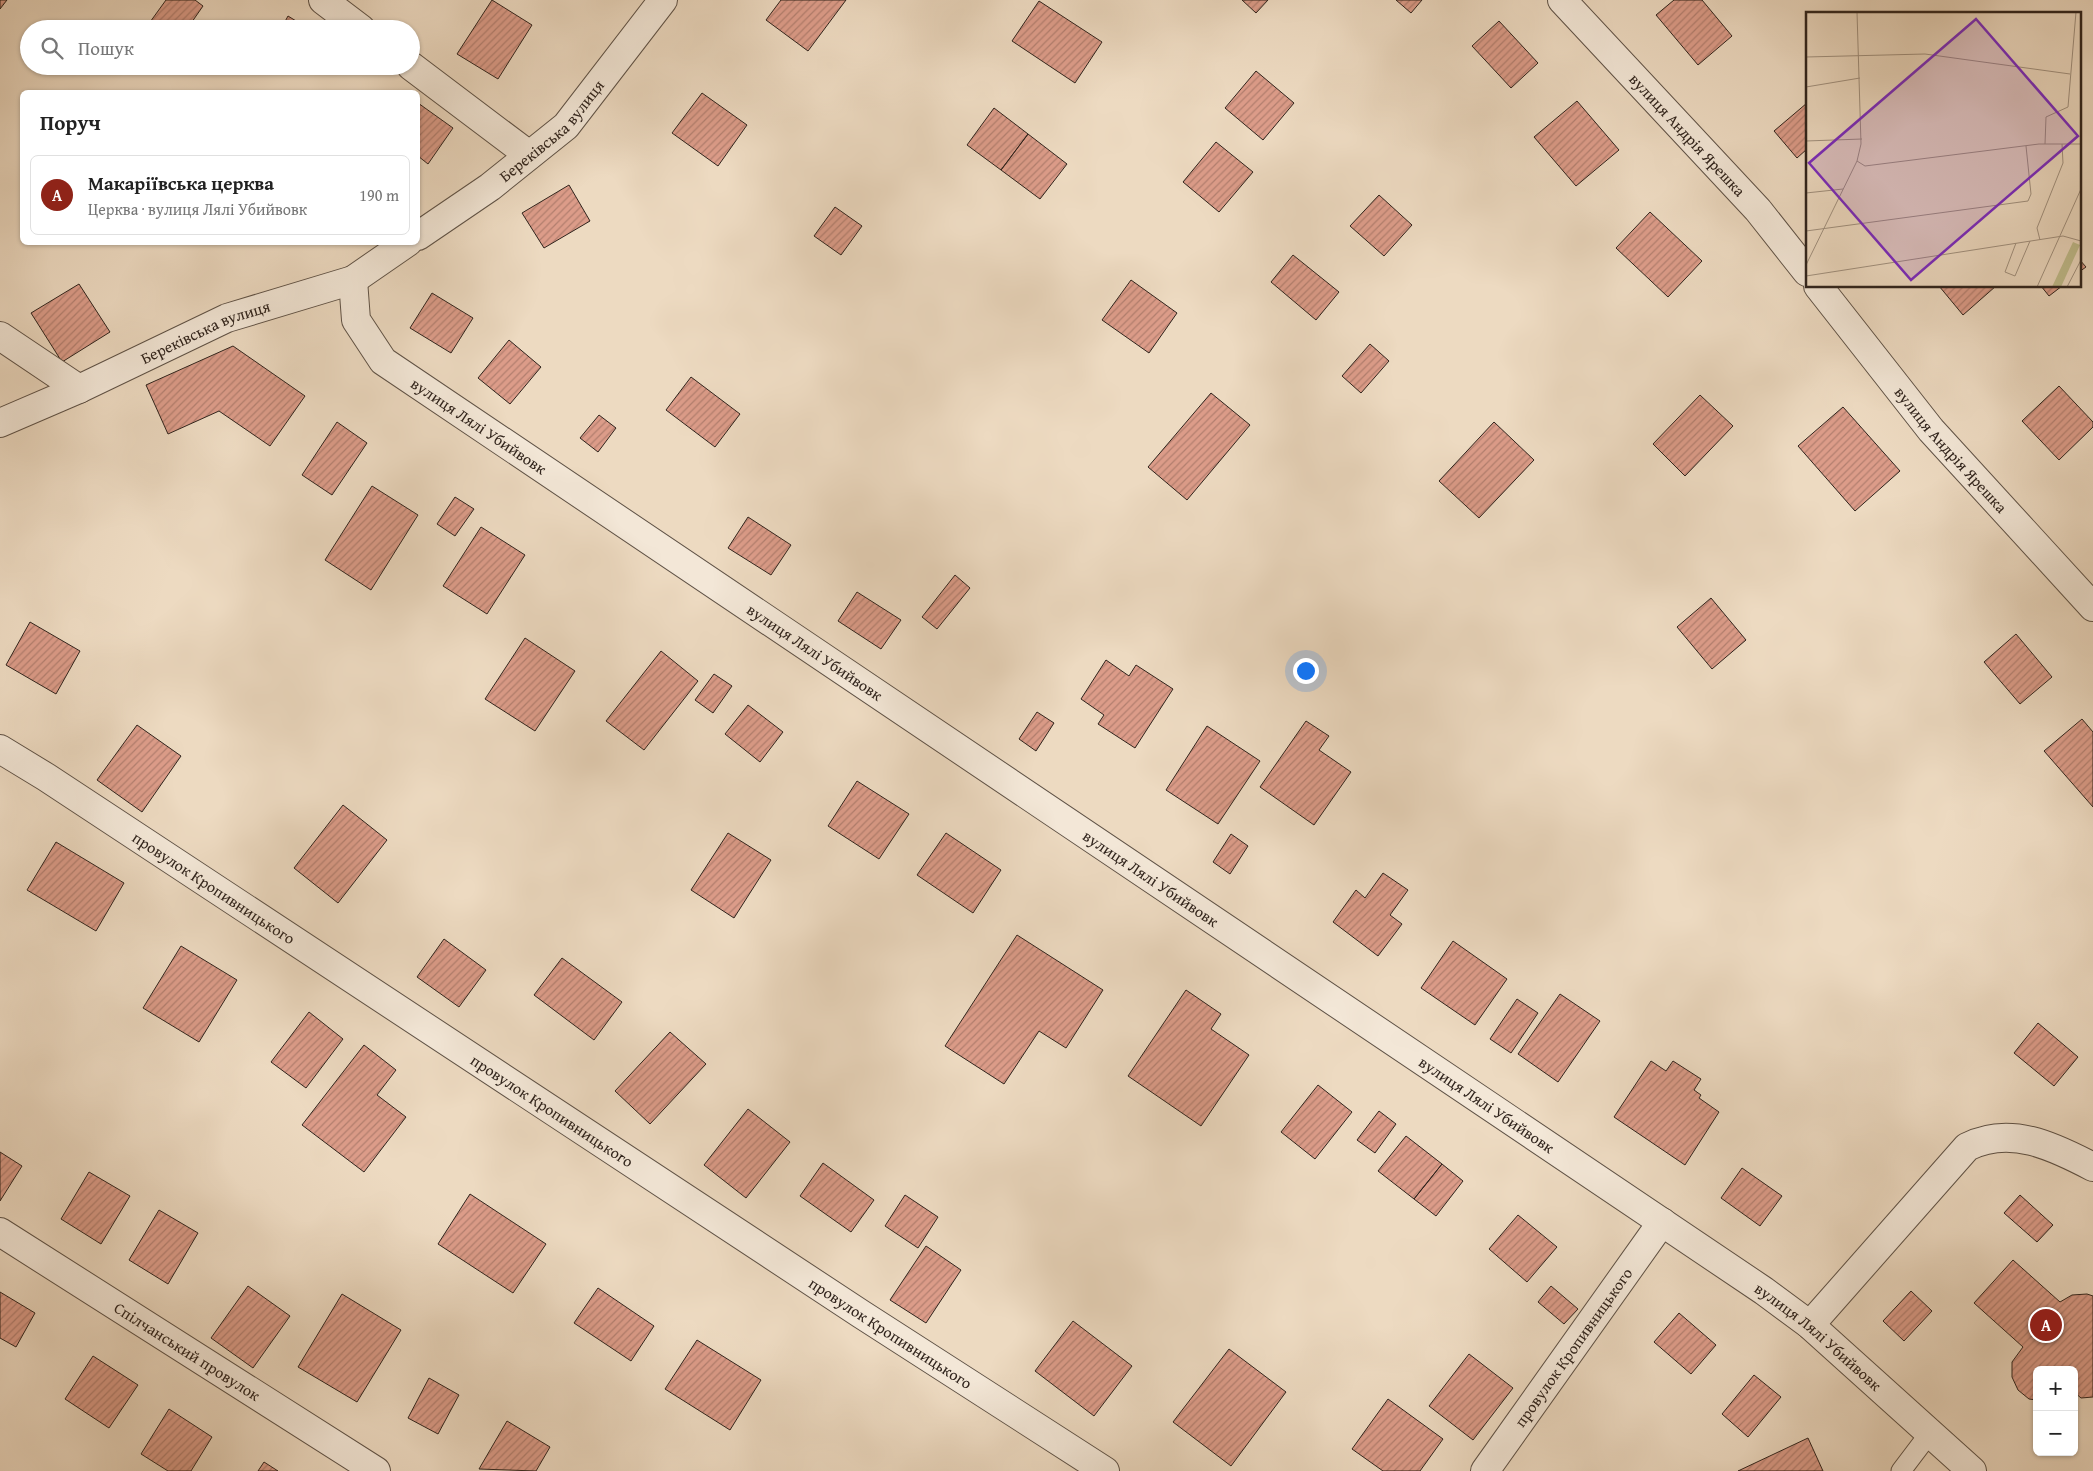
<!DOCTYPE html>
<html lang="uk">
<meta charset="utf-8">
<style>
body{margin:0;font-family:"Gentium Book Plus",serif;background:#f6f6f6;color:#222}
.controls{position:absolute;right:15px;bottom:15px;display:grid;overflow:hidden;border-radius:8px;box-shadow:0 1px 4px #0004}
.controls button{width:45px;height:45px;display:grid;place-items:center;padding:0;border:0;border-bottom:1px solid #e0e0e0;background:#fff;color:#222;font:25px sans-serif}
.you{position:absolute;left:1305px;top:670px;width:18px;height:18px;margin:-12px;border:4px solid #fff;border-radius:50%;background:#1a73e8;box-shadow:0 0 0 8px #1a73e833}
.badge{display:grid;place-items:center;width:32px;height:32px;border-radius:50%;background:#8f2418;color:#fff;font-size:16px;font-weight:700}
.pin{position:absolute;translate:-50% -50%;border:2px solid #fff;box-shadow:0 1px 5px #0006}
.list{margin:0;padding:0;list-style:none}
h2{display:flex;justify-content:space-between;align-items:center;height:65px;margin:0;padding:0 20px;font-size:21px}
h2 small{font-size:16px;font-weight:400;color:#767676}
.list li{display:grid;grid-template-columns:32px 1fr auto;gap:15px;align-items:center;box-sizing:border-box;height:80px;margin:0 10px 10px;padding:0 10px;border:1px solid #e0e0e0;border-radius:8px}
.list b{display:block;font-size:19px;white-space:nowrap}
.list p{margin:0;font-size:16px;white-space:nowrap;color:#767676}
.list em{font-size:16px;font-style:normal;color:#767676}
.icon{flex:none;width:28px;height:28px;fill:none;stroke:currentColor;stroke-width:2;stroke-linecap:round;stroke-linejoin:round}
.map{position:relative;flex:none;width:2093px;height:1471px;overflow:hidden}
.search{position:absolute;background:#fff;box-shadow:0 1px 4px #0004;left:20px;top:20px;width:400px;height:55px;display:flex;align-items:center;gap:12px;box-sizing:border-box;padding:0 18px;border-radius:28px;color:#767676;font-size:19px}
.panel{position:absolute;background:#fff;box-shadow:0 1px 4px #0004;left:20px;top:90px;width:400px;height:155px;border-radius:8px}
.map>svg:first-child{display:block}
.building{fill:url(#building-hatch);stroke:#30241d}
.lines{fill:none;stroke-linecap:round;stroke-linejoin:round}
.service-casing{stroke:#5f5246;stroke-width:21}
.minor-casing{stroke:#5f5246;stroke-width:30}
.service{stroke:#f3e7d7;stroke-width:19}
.minor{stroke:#f3e7d7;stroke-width:28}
.labels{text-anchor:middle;stroke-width:4;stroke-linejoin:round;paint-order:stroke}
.street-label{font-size:16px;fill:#30241d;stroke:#f3e7d7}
.inset-road{fill:none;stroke:#a1917f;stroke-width:1}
.view{fill:#7b2cbf;fill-opacity:0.15;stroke:#7b2cbf;stroke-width:2.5}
.inset-edge{fill:none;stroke:#30241d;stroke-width:2.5}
</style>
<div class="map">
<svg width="2093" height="1471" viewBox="0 0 2093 1471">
<defs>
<pattern id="building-hatch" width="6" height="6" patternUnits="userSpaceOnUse" patternTransform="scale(1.25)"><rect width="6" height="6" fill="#dc9c89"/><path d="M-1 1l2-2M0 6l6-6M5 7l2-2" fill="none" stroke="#b37f6f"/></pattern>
</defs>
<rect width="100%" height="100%" fill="#eddac1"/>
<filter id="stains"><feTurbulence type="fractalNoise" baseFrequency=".004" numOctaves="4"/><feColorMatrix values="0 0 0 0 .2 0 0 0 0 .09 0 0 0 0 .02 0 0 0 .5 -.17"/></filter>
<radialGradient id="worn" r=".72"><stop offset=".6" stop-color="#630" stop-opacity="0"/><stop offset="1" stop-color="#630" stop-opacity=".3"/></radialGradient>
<!-- building -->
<path class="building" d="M 0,0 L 7,0 L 0,9 Z
M 166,0 L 195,0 L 203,6 L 187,29 L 145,29 Z
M 492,0 L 532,25 L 498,79 L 457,54 Z
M 781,0 L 846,0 L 808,51 L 766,20 Z
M 1242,0 L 1268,0 L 1256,13 Z
M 1396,0 L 1422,0 L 1411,13 Z
M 1674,0 L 1702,0 L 1732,36 L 1698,65 L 1656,15 Z
M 1039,1 L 1102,42 L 1075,83 L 1012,41 Z
M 288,16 L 309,29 L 281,29 Z
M 1499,21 L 1538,63 L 1511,88 L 1472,46 Z
M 280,66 L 291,66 L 288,71 Z
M 1256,71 L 1294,103 L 1263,140 L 1225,108 Z
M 702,93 L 747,125 L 718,166 L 672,133 Z
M 1577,101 L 1619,150 L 1576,186 L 1534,137 Z
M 418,103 L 453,128 L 428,164 L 418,156 Z
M 1807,103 L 1807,149 L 1797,158 L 1774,131 Z
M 994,108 L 1028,134 L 1001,170 L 967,145 Z
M 1028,134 L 1067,164 L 1040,199 L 1001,170 Z
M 1216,142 L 1253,172 L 1219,212 L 1183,182 Z
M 569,185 L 590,221 L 544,248 L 522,213 Z
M 1379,195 L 1412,225 L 1384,256 L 1350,226 Z
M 835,207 L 862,226 L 841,255 L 814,236 Z
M 1650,212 L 1702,261 L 1668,297 L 1616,248 Z
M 1293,255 L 1339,292 L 1316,320 L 1271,282 Z
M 2079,259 L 2086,267 L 2079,272 Z
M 1131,280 L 1177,313 L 1149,353 L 1102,320 Z
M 79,284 L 110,332 L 62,362 L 31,313 Z
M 1939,286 L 1996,286 L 1963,315 Z
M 2041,286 L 2062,286 L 2049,296 Z
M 432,293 L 473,318 L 451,353 L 410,328 Z
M 509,340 L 541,367 L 510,404 L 478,378 Z
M 1370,344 L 1389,361 L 1361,393 L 1342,376 Z
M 233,346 L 305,396 L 270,446 L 219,411 L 168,434 L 146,385 Z
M 691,377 L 740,414 L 715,447 L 666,410 Z
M 2059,386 L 2093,422 L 2093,427 L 2059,460 L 2022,421 Z
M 1211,393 L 1250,425 L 1187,500 L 1148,467 Z
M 1700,395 L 1733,426 L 1685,476 L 1653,444 Z
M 1843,407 L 1900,471 L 1855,511 L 1798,446 Z
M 599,415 L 616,428 L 598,452 L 580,438 Z
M 337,422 L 367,443 L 332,495 L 302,475 Z
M 1494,422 L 1534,460 L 1479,518 L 1439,481 Z
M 372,486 L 418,515 L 371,590 L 325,560 Z
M 455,497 L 474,509 L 455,536 L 437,524 Z
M 748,517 L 791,545 L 771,575 L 728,548 Z
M 481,527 L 525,555 L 487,614 L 443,586 Z
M 955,575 L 970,588 L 937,629 L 922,617 Z
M 857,592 L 901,620 L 881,649 L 838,621 Z
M 1711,598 L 1746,640 L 1712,669 L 1677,627 Z
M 30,622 L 80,651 L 56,694 L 6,665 Z
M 2016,634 L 2052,677 L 2020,704 L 1984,662 Z
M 525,638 L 575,671 L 535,731 L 485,699 Z
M 661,651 L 698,681 L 644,750 L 606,721 Z
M 1106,660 L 1129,676 L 1136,665 L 1173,689 L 1135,748 L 1098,724 L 1104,715 L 1081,699 Z
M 714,674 L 732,686 L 713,713 L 695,700 Z
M 748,705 L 783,732 L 760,762 L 725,734 Z
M 1037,712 L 1054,723 L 1036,751 L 1019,739 Z
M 2082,719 L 2093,732 L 2093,807 L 2044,751 Z
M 1306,721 L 1329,736 L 1319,750 L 1351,772 L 1314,825 L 1260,787 Z
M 137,725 L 181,756 L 142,812 L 97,780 Z
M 1207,726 L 1260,761 L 1218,824 L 1166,790 Z
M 857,781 L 909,814 L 879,859 L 828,826 Z
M 343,805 L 387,840 L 338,903 L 294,868 Z
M 728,833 L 771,860 L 734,918 L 691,890 Z
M 946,833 L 1001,870 L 973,913 L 917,875 Z
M 1231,834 L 1248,846 L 1230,874 L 1213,862 Z
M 56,842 L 124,883 L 96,931 L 27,890 Z
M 1383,873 L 1408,890 L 1390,915 L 1402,924 L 1378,956 L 1333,922 L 1356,890 L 1365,898 Z
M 1017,935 L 1103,990 L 1066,1048 L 1039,1031 L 1004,1084 L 945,1046 Z
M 444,939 L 486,970 L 459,1007 L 417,977 Z
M 1453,941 L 1507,979 L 1475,1025 L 1421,988 Z
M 181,946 L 237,980 L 199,1042 L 143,1008 Z
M 562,958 L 622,1002 L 594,1040 L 534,995 Z
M 1186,990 L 1221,1014 L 1211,1029 L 1249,1055 L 1201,1126 L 1128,1076 Z
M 1560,994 L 1600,1021 L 1558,1082 L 1518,1054 Z
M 1517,999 L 1538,1013 L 1511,1053 L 1490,1039 Z
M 309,1012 L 343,1039 L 306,1088 L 271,1062 Z
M 2038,1023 L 2078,1057 L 2054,1086 L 2014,1053 Z
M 670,1032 L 706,1064 L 650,1124 L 615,1091 Z
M 364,1045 L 396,1070 L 377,1095 L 406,1117 L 364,1172 L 302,1125 Z
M 1651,1061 L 1666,1071 L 1673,1061 L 1701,1079 L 1694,1090 L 1701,1095 L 1699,1098 L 1719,1112 L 1685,1165 L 1614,1117 Z
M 1318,1085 L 1352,1112 L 1315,1159 L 1281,1132 Z
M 748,1109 L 790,1142 L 746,1198 L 704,1165 Z
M 1379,1111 L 1396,1124 L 1375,1153 L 1357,1140 Z
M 1406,1136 L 1442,1164 L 1414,1199 L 1378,1171 Z
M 0,1152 L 22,1166 L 0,1201 Z
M 823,1163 L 874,1200 L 851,1232 L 800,1196 Z
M 1442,1164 L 1463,1181 L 1436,1216 L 1414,1199 Z
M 1742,1168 L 1782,1196 L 1760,1226 L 1721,1198 Z
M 89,1172 L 130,1196 L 101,1244 L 61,1219 Z
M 470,1194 L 546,1244 L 513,1293 L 438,1244 Z
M 905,1195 L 938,1217 L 918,1248 L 885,1226 Z
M 2020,1195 L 2053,1225 L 2037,1242 L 2004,1213 Z
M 159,1210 L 198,1233 L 168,1284 L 129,1260 Z
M 1518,1215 L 1557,1247 L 1527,1282 L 1489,1249 Z
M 926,1246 L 961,1270 L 926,1323 L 890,1300 Z
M 2013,1260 L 2060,1302 L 2072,1295 L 2087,1294 L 2093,1296 L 2093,1397 L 2081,1398 L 2074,1392 L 2074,1370 L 2037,1370 L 2037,1400 L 2029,1399 L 2018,1390 L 2012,1377 L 2012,1362 L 2023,1347 L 1974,1303 Z
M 248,1286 L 290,1316 L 253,1368 L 211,1338 Z
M 1551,1286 L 1578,1309 L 1564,1324 L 1538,1302 Z
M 598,1288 L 654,1326 L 631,1361 L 574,1323 Z
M 1911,1291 L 1932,1311 L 1904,1341 L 1883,1321 Z
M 0,1292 L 35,1313 L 16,1347 L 0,1338 Z
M 342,1294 L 401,1330 L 357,1402 L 298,1367 Z
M 1679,1313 L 1716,1345 L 1691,1374 L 1654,1342 Z
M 1073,1321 L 1132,1366 L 1094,1416 L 1035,1371 Z
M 697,1340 L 761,1380 L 730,1430 L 665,1389 Z
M 1229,1349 L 1286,1392 L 1231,1466 L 1173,1422 Z
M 1469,1354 L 1513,1388 L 1473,1440 L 1429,1406 Z
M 93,1356 L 138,1385 L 109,1428 L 65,1399 Z
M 1754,1375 L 1781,1397 L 1748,1437 L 1722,1414 Z
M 429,1378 L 459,1395 L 438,1434 L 408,1418 Z
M 1388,1399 L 1443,1439 L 1420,1471 L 1383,1471 L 1352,1449 Z
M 169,1409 L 212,1437 L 191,1471 L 168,1471 L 141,1454 Z
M 507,1421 L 550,1447 L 536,1471 L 479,1469 Z
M 1808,1438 L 1823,1471 L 1738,1471 Z
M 264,1462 L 278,1471 L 258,1471 Z"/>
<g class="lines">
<!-- service casing -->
<g class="service-casing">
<path id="service" d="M 1901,1471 L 1929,1434"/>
</g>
<!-- minor casing -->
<g class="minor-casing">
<g id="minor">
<path d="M 323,0 L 361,29"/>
<path id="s1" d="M 1562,0 L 1758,210 L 1807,272"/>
<path d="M 411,66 L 529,155"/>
<path id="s2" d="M 418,236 L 490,187 L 566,126 L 663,0"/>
<path id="s3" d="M 353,280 L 356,320 L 383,361 L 1764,1291 L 1810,1325 L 1972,1471"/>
<path id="s4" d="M 1818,286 L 1931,430 L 2093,607"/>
<path d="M 0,336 L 79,389"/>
<path id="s5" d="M 0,423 L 79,389 L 227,318 L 353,280 L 408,242"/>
<path id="s6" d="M 0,749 L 46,777 L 861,1314 L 1105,1471"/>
<path id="s7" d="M 0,1232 L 376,1471"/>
<path d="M 1810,1325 L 1967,1147 C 2010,1125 2053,1146 2093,1167"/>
<path id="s8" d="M 1485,1471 L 1662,1222"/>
</g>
</g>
<!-- service -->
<use href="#service" class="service"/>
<!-- minor -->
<use href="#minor" class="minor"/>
</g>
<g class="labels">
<!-- street labels -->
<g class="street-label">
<text dy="6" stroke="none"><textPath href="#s2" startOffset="171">Береківська вулиця</textPath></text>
<text dy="6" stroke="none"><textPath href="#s1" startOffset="184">вулиця Андрія Ярешка</textPath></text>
<text dy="6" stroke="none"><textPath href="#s5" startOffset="225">Береківська вулиця</textPath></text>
<text dy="6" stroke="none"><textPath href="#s3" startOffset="205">вулиця Лялі Убийвовк</textPath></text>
<text dy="6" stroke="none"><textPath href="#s4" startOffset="211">вулиця Андрія Ярешка</textPath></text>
<text dy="6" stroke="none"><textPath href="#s3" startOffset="610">вулиця Лялі Убийвовк</textPath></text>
<text dy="6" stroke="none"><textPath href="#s3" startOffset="1015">вулиця Лялі Убийвовк</textPath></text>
<text dy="6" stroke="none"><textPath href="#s6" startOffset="255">провулок Кропивницького</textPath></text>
<text dy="6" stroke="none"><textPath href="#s3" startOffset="1420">вулиця Лялі Убийвовк</textPath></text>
<text dy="6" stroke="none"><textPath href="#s6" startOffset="660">провулок Кропивницького</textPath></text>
<text dy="6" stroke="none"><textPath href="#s6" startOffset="1065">провулок Кропивницького</textPath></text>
<text dy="6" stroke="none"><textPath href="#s3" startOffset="1825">вулиця Лялі Убийвовк</textPath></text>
<text dy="6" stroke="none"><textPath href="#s8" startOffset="152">провулок Кропивницького</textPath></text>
<text dy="6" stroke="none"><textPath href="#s7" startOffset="222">Спілчанський провулок</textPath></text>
</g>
</g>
<!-- overview -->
<g transform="translate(1806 12)">
<rect width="275" height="275" fill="#eddac1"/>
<path d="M 267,230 L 274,233 L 255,275 L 246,275 Z" fill="#c0bd8d"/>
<path class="inset-road" d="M 0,45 L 119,42 L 264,62M 0,75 L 54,66M 0,129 L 56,127M 239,132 L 240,105 L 262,95 L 270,0M 51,149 L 59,154 L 233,132 L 275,132M 0,181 L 37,177M 0,219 L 222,189 L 225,182 L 220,134M 234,228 L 231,216 L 257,151 L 256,132M 210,231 L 199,260 L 209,264 L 224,229M 0,253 L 51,149 L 55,132 L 51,0M 0,264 L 257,224 L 275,229M 231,275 L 275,177M 261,275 L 275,248"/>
<path class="view" d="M 170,7 L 272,124 L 105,268 L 3,151 Z"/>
<rect width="275" height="275" class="inset-edge"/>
</g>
<rect width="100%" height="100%" filter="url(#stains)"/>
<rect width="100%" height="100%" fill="url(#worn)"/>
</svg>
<div class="controls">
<button>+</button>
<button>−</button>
</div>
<div class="you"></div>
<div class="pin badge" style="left:2046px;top:1325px">A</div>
<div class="search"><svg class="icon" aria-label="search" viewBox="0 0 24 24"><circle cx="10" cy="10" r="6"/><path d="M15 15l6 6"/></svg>Пошук</div>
<section class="panel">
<h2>Поруч<small></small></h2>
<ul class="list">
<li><span class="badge">A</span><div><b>Макаріївська церква</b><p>Церква · вулиця Лялі Убийвовк</p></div><em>190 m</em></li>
</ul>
</section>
</div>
